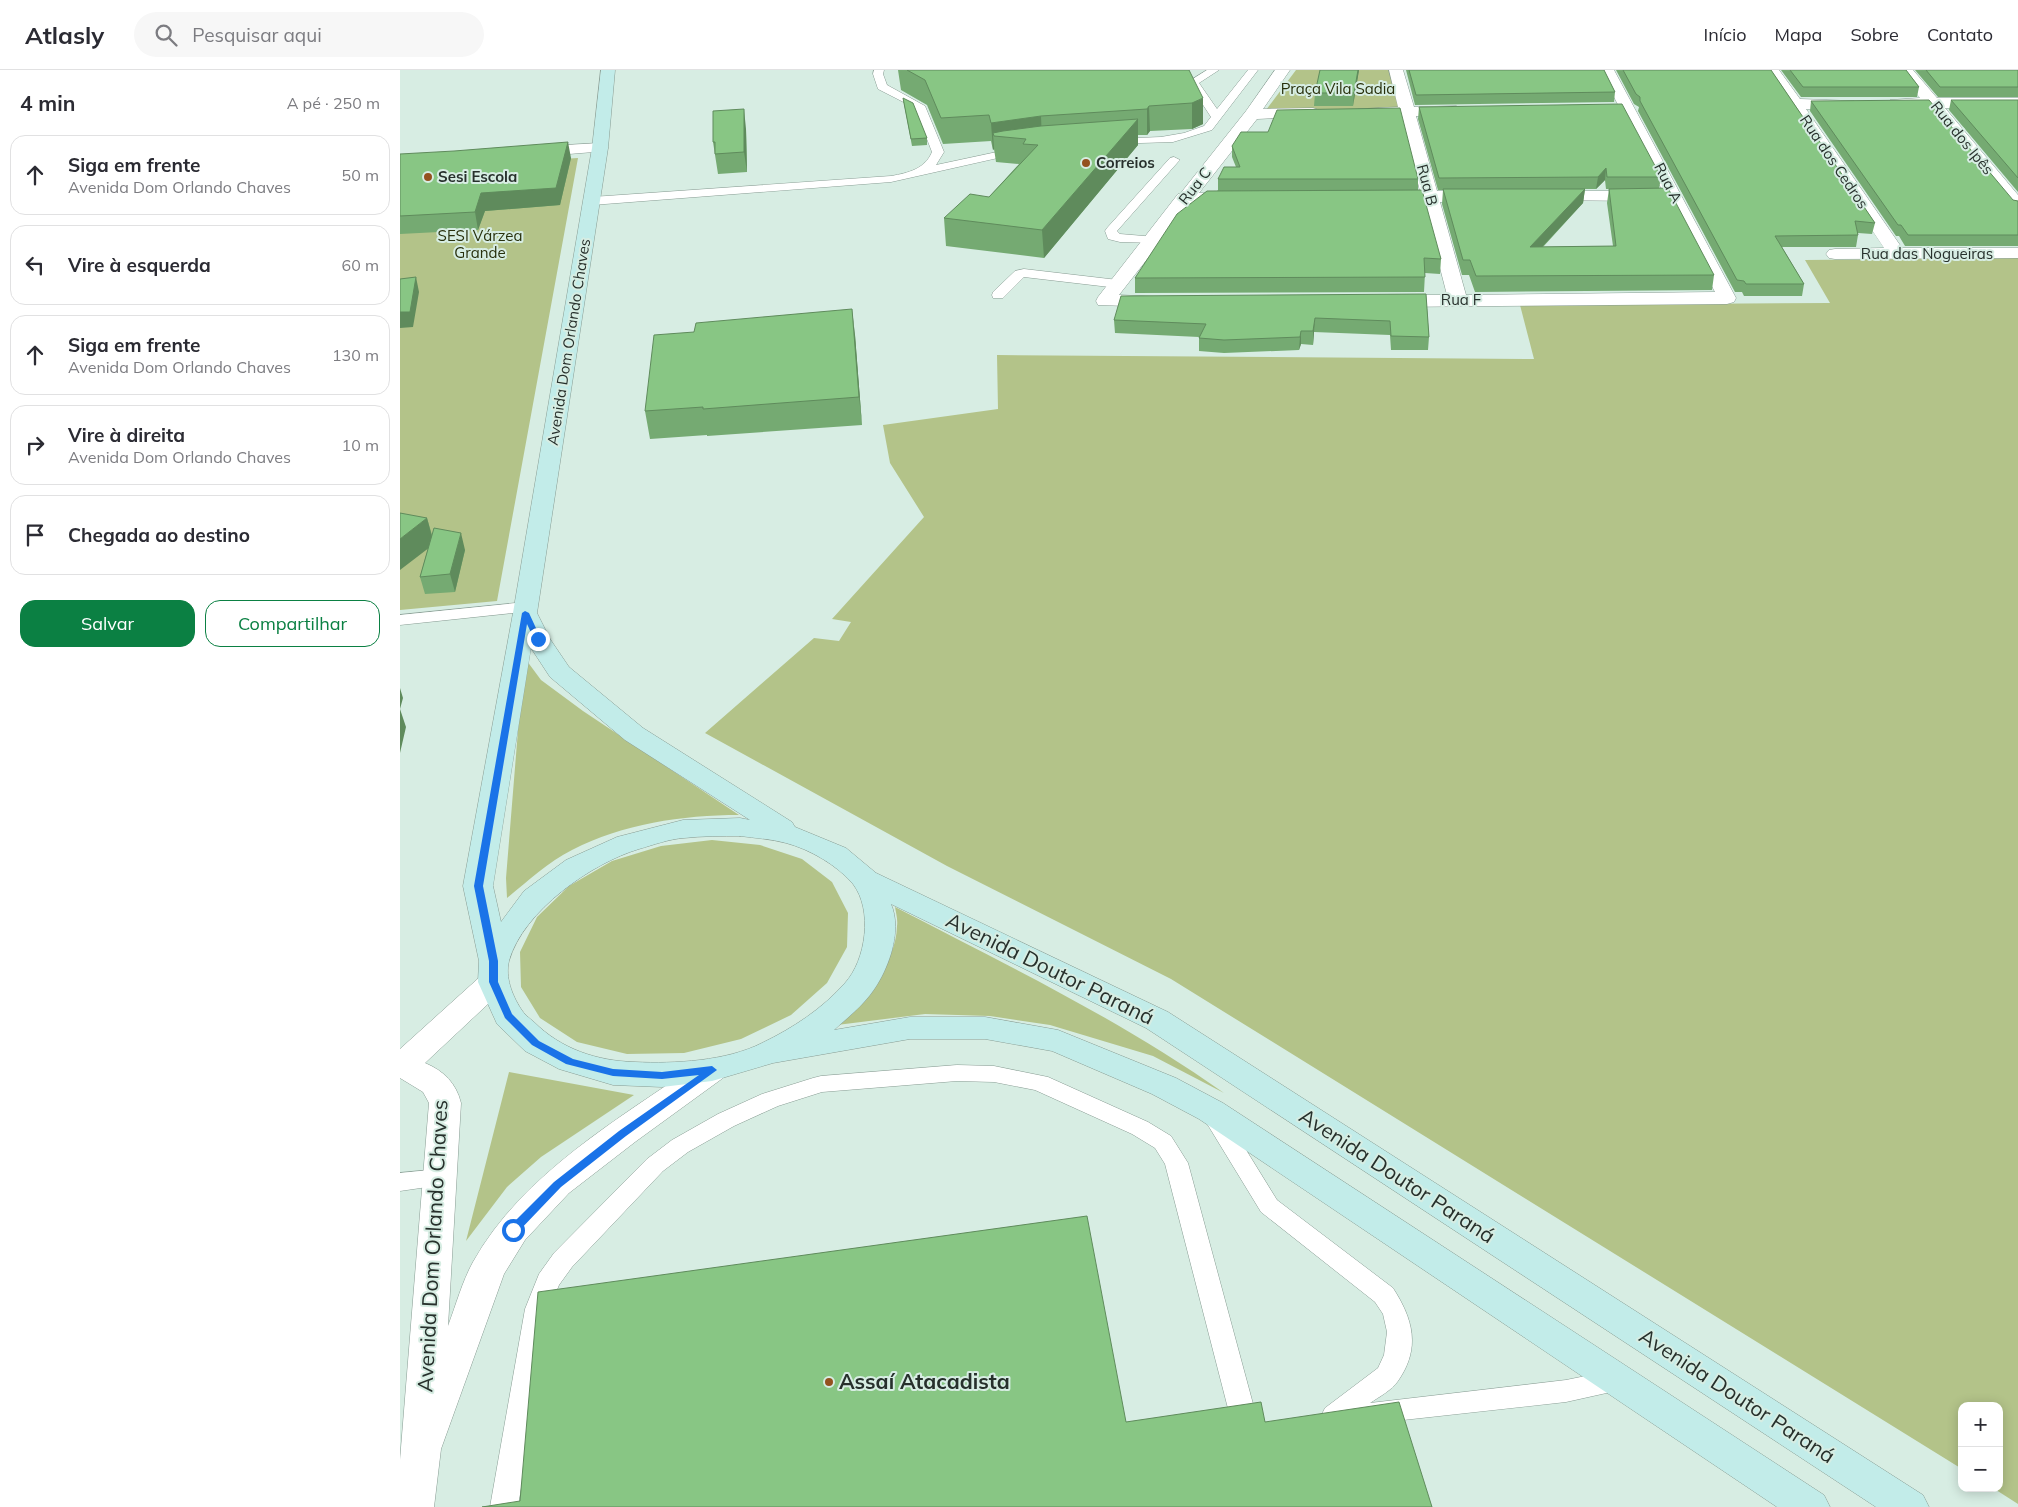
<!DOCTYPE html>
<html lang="pt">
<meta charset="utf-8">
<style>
body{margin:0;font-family:Mulish,sans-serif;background:#f7f7f7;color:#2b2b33}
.controls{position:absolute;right:15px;bottom:15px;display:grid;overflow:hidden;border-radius:10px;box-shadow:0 2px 12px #0003}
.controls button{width:45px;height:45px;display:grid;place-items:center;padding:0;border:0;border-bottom:1px solid #e1e1e2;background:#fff;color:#2b2b33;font:25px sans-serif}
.stop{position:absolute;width:15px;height:15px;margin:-11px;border:4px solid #1a73e8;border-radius:50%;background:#fff}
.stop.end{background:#1a73e8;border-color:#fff;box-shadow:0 1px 5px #0008}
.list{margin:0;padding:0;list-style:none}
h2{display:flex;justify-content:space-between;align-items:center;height:65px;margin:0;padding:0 20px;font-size:21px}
h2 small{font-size:16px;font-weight:400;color:#7c7c81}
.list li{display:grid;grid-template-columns:32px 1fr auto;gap:15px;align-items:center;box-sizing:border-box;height:80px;margin:0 10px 10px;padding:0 10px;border:1px solid #e1e1e2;border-radius:15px}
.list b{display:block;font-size:19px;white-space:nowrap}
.list p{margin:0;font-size:16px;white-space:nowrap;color:#7c7c81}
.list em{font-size:16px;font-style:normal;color:#7c7c81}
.actions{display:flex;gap:10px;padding:15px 20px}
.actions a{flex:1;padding:11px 0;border:1px solid #0b8043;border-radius:15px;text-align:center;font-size:18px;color:#0b8043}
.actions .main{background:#0b8043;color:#fff}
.icon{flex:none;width:28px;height:28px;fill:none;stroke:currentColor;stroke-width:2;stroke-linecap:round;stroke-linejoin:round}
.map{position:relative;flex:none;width:1618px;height:1437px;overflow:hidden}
header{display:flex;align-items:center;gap:30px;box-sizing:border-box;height:70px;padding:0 25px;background:#fff;border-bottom:1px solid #e1e1e2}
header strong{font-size:24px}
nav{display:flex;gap:28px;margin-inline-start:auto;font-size:18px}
.search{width:350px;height:45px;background:#f7f7f7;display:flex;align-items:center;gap:12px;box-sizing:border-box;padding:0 18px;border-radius:28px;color:#7c7c81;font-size:19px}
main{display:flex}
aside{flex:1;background:#fff}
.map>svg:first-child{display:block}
.green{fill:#b3c389}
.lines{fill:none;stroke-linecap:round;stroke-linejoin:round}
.service-casing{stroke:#889c93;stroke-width:1}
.minor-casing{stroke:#889c93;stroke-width:1}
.tertiary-casing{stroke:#889c93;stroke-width:1}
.secondary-casing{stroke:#889c93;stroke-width:1}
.service{fill:#fff;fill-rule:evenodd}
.minor{fill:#fff;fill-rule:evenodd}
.tertiary{fill:#fff;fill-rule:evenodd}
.secondary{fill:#c2ece9;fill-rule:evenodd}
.wall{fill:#75aa72;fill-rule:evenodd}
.shaded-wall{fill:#5f8b5c}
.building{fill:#88c684;stroke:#5f8b5c}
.route{fill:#1a73e8}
.poi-dot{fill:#94521f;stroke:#d7ede3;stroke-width:2}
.labels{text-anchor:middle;stroke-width:4;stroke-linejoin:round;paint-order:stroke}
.far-park-label{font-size:15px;fill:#28300c;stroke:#d7ede3}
.far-street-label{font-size:15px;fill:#27302c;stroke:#d7ede3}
.far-poi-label{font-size:15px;font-weight:bold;fill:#27302c;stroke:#d7ede3;text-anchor:start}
.near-street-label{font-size:21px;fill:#27302c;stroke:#d7ede3}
.near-poi-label{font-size:21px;font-weight:bold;fill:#27302c;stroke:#d7ede3;text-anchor:start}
</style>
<header>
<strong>Atlasly</strong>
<div class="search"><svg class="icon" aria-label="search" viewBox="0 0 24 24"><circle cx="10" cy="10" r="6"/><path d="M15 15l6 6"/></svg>Pesquisar aqui</div>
<nav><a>Início</a><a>Mapa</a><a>Sobre</a><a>Contato</a></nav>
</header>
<main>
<aside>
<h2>4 min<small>A pé · 250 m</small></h2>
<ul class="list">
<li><svg class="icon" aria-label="ahead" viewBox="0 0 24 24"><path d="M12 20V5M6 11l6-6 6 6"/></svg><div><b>Siga em frente</b><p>Avenida Dom Orlando Chaves</p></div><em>50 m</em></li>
<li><svg class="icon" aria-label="left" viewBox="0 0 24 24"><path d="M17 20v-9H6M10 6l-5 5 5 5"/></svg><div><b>Vire à esquerda</b></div><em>60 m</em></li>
<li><svg class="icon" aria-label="ahead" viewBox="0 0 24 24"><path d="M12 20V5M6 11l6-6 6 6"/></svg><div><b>Siga em frente</b><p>Avenida Dom Orlando Chaves</p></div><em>130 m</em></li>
<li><svg class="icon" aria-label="right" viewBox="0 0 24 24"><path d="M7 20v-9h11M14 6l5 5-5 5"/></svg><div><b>Vire à direita</b><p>Avenida Dom Orlando Chaves</p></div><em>10 m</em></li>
<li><svg class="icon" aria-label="arrive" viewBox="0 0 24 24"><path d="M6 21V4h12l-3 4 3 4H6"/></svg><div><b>Chegada ao destino</b></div></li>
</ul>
<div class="actions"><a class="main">Salvar</a><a>Compartilhar</a></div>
</aside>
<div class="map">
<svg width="1618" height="1437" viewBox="0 0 1618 1437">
<rect width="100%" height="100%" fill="#d7ede3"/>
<!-- green -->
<path class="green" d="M 896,0 L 990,0 L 1000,39 L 866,40 Z
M 178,88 L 97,531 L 0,540 L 0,99 Z
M 1618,188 L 1618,1434 L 1593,1418 L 1599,1418 L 1599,1336 L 1562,1336 L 1562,1399 L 771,909 L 547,796 L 305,663 L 414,568 L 439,571 L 451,552 L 432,549 L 524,447 L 490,393 L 483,355 L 598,339 L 597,285 L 1134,289 L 1120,235 L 1430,233 L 1405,190 Z
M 124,587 L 141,610 L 183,641 L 339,745 C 282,745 223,754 172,780 C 148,792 128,811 107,828 L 106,808 Z
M 312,770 L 360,775 L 402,789 L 432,812 L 448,843 L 447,877 L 427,913 L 391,945 L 341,969 L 284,983 L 227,984 L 177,972 L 140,948 L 121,917 L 120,882 L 137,847 L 169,816 L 212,791 L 261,776 Z
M 495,837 C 607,895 721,950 824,1023 L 753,986 L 650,955 L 590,946 L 525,944 L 429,956 C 457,928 496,899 497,856 C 498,850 496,843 495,837 Z
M 109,1002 L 234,1025 L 141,1087 L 107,1117 L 66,1171 Z"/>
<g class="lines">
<!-- service casing -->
<g class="service-casing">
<path id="service" d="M 474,0 L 484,0 L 483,4 L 487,15 L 525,36 L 544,82 L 536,95 L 620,77 L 626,80 L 620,83 L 491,112 L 192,135 L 186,131 L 192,127 L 491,106 C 508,103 525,99 532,82 L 515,38 L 478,19 L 473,4 Z
M 807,0 L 819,0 L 799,13 L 817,39 L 848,0 L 858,0 L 812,60 L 773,72 L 708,74 L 706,72 L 708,70 L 712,69 L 761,67 L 784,63 L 804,56 L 811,47 L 788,12 Z
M 774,87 L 780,90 L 778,92 L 717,161 L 720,164 L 756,167 L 758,170 L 756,173 L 720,172 L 708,169 L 705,161 L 707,158 L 770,88 Z
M 624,199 L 718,210 L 724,214 L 718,218 L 624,207 L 603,228 L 593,228 L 592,225 L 593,222 L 615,201 Z
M 126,532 L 132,533 L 134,537 L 132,541 L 0,555 L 0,545 Z
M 557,995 L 594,996 L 648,1007 L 748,1052 L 771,1066 L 788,1093 L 856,1345 L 858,1346 L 862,1354 L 858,1362 L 849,1365 L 836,1362 L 832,1354 L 765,1094 L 755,1078 L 732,1064 L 635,1020 L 594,1012 L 557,1011 L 422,1022 L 378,1036 L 334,1056 L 288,1082 L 263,1101 L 172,1197 L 159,1215 L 149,1239 L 118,1437 L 90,1437 L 125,1239 L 139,1204 L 154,1183 L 247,1089 L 272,1070 L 318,1044 L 362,1024 L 413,1008 L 421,1006 Z
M 814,1039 L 822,1041 L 877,1130 L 993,1218 C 1013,1249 1021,1278 998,1311 C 992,1320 979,1327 970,1333 L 1166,1310 L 1220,1299 L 1229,1302 L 1233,1310 L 1229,1318 L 1166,1332 L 976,1353 L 967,1350 L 963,1342 L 966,1337 C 952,1347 942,1360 925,1354 L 921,1346 L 925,1338 L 978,1298 L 984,1285 L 987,1262 L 983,1244 L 975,1232 L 861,1142 L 803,1047 L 806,1041 Z
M 40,1099 L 48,1102 L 52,1108 L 48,1114 L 0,1121 L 0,1103 Z"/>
</g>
<!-- minor casing -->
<g class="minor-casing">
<path id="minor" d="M 875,0 L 890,0 L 863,39 L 913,38 L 919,40 L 921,43 L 919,46 L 857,49 L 799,123 L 841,124 L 844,128 L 841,132 L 791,133 L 719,225 L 764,227 L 766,231 L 764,235 L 757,237 L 698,235 L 696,231 L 698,227 L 778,124 L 780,124 L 846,41 Z
M 989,0 L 1003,0 L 1014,37 L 1056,36 L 1062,38 L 1064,41 L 1062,44 L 1056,46 L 1016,46 L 1037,121 L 1080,121 L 1086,122 L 1089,126 L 1086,130 L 1080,131 L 1040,132 L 1066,225 L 1315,222 L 1200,0 L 1214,0 L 1336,228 L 1334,232 L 1327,234 L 990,237 L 983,235 L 981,231 L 983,227 L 990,225 L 1047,225 L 1023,132 L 980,131 L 977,127 L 980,123 L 1020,121 L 1001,46 L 964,47 L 958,45 L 956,42 L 958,39 L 998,37 Z
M 1365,0 L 1379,0 L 1400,29 L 1454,31 L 1457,34 L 1454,37 L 1449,39 L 1406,39 L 1502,178 L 1618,178 L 1618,188 L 1435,189 L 1429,188 L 1426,184 L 1429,180 L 1435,179 L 1484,178 Z
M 1498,0 L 1513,0 L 1537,28 L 1618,28 L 1618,38 L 1545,38 L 1618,125 L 1618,141 L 1612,140 L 1528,38 L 1490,36 L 1487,33 L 1490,30 L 1520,28 Z
M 200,73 L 206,75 L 208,78 L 206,81 L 132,87 L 126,85 L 124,82 L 126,79 L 132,77 Z
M 1146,121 L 1245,121 L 1251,122 L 1254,126 L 1251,130 L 1245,131 L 1140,130 L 1137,126 L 1140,122 Z"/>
</g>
<!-- tertiary casing -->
<g class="tertiary-casing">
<path id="tertiary" d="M 93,902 L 104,905 L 108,912 L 104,919 L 25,993 C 44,1001 56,1013 61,1033 L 48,1256 C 56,1235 62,1212 73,1192 C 122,1104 220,1048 301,992 L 312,989 L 323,992 L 328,1000 L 323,1008 L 235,1072 L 169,1123 L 125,1170 L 104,1204 L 41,1379 L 34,1437 L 0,1437 L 0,1390 L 29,1033 L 23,1022 L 0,1008 L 0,979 L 82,905 Z"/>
</g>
<!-- secondary casing -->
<g class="secondary-casing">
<path id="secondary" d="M 201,0 L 215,0 L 208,78 L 137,543 L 150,569 L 169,597 L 243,658 L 392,752 L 395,757 L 446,778 L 476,803 L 768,942 L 1523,1425 L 1529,1437 L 1476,1437 L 746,958 L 491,834 C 503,861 488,902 470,925 C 460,938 446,949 434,960 L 510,947 L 585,947 L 658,960 L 776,1008 L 823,1033 L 1424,1425 L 1430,1437 L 1377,1437 L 799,1049 L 752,1024 L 652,981 L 585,969 L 510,969 L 373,993 L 312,1011 L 262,1017 L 213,1015 L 159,999 L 125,981 L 97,954 L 78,912 L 79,891 L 63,816 L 113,543 L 192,78 ZM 131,578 L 150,607 L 225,670 L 350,750 L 340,748 L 283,750 L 217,767 L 166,790 L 124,821 L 101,852 L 93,816 ZM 340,766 C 355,768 371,769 386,773 C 409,779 437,795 453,814 C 473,840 466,890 445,913 C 422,939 393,958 362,973 C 327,991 274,994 235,992 C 197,991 161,979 134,952 C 129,948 124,944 121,939 C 112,925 105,907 109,891 C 123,841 192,793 239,779 C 253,775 269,769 284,768 C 302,766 322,766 340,766 Z"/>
</g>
<!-- service -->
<use href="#service" class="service"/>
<!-- minor -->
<use href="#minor" class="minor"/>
<!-- tertiary -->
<use href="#tertiary" class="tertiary"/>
<!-- secondary -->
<use href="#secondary" class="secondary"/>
</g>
<!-- wall -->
<path class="wall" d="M 498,0 L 789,0 L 803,54 L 792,59 L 750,61 L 747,65 L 738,65 L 738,75 L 644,188 L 546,176 L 544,148 L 589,127 L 619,94 L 596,92 L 594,79 L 593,80 L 591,71 L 543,74 L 527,35 L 501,20 Z
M 959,0 L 953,36 L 914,36 L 915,23 Z
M 1006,0 L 1204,0 L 1215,22 L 1214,32 L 1015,35 Z
M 1216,0 L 1371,0 L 1475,153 L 1472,164 L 1458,163 L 1458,165 L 1456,177 L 1382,177 L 1404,214 L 1402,226 L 1344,226 L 1342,222 L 1335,222 L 1238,41 L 1239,37 L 1234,34 Z
M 1381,0 L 1506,0 L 1519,17 L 1517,27 L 1401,27 Z
M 1515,0 L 1618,0 L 1618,27 L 1538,27 Z
M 503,28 L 527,68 L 527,75 L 512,76 L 504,34 Z
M 1551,30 L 1618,30 L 1618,122 L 1549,40 Z
M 1411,31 L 1613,130 L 1618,131 L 1618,176 L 1505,176 L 1499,166 L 1496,166 L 1410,41 Z
M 1019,37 L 1261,107 L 1259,119 L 1314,205 L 1312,220 L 1075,222 L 1069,205 L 1062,205 L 1042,134 L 1043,120 L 1038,120 L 1018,49 ZM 1205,110 L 1206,119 L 1209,119 L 1207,133 L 1213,176 L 1143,177 L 1183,133 L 1185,119 L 1196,119 Z
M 346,59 L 347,102 L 318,104 L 313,72 Z
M 832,76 L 1018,109 L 1018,120 L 1041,189 L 1040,204 L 1025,203 L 1024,222 L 735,223 L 735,208 L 818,120 L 818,109 L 836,97 L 832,87 Z
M 0,84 L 171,88 L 160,135 L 85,141 L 78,160 L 0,164 Z
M 1026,224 L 1029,267 L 1028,280 L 991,280 L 990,265 L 914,262 L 913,275 L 901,274 L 899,280 L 824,283 L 799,281 L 799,267 L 715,263 L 714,250 Z
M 455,265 L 462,355 L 307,366 L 307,365 L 250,369 L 245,341 Z
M 27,448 L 32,465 L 65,480 L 55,522 L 25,524 L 20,507 L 28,478 Z"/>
<!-- shaded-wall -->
<path class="shaded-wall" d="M 958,0 L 959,0 L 953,36 L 954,23 Z
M 803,28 L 803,54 L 792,59 L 792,33 Z
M 749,36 L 750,61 L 747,65 L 747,39 Z
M 344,39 L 346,59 L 347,102 L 344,82 Z
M 641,46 L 642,72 L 593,63 L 594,79 L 593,80 L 591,53 Z
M 738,49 L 738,75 L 644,188 L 642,160 Z
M 168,72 L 171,88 L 160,135 L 85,141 L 78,160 L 75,142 L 81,123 Z
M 1206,98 L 1205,110 L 1196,119 L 1198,107 Z
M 1185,119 L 1183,133 L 1128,192 L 1130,177 Z
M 16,207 L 19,222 L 13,257 L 0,258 L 0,242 Z
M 452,239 L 455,265 L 462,355 L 459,327 Z
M 915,248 L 914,262 L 913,275 L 913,261 Z
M 901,261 L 901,274 L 899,280 L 900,267 Z
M 27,448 L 34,474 L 0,500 L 0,469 Z
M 61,463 L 65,480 L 55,522 L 50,504 Z
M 0,618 L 3,628 L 0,639 L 6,657 L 0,683 Z"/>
<!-- building -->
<path class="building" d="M 507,0 L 789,0 L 803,28 L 792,33 L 749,36 L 747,39 L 641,46 L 591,53 L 589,45 L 541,48 L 525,10 Z
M 920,0 L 958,0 L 954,23 L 915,23 Z
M 1009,0 L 1204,0 L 1215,22 L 1016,25 Z
M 1223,0 L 1371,0 L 1475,153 L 1455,151 L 1458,165 L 1375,166 L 1404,214 L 1346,214 L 1344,211 L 1337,210 L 1240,31 L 1240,27 L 1236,24 Z
M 1390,0 L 1506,0 L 1519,17 L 1403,17 Z
M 1526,0 L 1618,0 L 1618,17 L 1540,17 Z
M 503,28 L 513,33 L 527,68 L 511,69 Z
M 1529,30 L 1613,130 L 1618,131 L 1618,165 L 1508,165 L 1501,155 L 1498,155 L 1411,31 Z
M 1551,30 L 1618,30 L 1618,108 Z
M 1222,34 L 1261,107 L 1207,107 L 1206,98 L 1198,107 L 1039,108 L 1019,37 Z
M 1000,38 L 1018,109 L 818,109 L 824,97 L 840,97 L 832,76 L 841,62 L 868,62 L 877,40 Z
M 344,39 L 344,82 L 315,84 L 315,72 L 313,72 L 313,41 Z
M 738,49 L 642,160 L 544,148 L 570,124 L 589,127 L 638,75 L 623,74 L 626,69 L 594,66 L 593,63 L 603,61 L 641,56 Z
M 168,72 L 156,118 L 81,123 L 75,142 L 0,146 L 0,84 L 54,81 Z
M 1268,118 L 1314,205 L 1076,206 L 1070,190 L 1063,190 L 1043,119 L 1185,119 L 1130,177 L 1216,176 L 1209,119 Z
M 1022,120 L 1041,189 L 1024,188 L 1025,207 L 735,208 L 777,144 L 807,121 Z
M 16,207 L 10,242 L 0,242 L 0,209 Z
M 1026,224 L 1029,267 L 991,266 L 990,251 L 915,248 L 913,261 L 901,261 L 900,267 L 824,270 L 799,268 L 806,254 L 714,250 L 721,226 Z
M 452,239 L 459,327 L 303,339 L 303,337 L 245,341 L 254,265 L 294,262 L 296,253 Z
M 0,443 L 27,448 L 0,469 Z
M 34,458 L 61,463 L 50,504 L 20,507 Z
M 687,1146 L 726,1352 L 861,1332 L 865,1352 L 999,1332 L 1032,1437 L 82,1437 L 120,1431 L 138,1222 Z"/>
<!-- route -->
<path class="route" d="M 125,541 L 129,543 L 141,569 L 135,571 L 127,554 L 83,816 L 98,891 L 98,912 L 112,944 L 139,971 L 173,989 L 213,999 L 262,1002 L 312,996 L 317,1000 L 226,1066 L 161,1117 L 117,1163 L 109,1163 L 108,1160 L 109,1157 L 154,1112 L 219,1061 L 299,1005 L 262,1009 L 213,1006 L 166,994 L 132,975 L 105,948 L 89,912 L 89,891 L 74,816 L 122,543 Z"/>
<!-- markers -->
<g class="poi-dot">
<circle cx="686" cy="93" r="5"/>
<circle cx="28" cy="107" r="5"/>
<circle cx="429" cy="1312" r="5"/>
</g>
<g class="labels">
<!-- far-park labels -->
<g class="far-park-label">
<text x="938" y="24">Praça Vila Sadia</text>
<text x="80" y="171">SESI Várzea<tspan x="80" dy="17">Grande</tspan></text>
</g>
<!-- far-street labels -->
<g class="far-street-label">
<text transform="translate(1562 68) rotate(51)" y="5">Rua dos Ipês</text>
<text transform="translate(1434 92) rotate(56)" y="5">Rua dos Cedros</text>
<text transform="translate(1268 113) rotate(63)" y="5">Rua A</text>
<text transform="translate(1027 115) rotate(75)" y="5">Rua B</text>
<text transform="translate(795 116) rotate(-52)" y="5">Rua C</text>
<text x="1527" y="189">Rua das Nogueiras</text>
<text x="1061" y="235">Rua F</text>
<text transform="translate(169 272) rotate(-81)" y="5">Avenida Dom Orlando Chaves</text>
</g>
<!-- far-poi labels -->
<g class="far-poi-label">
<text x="696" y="98">Correios</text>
<text x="38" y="112">Sesi Escola</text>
</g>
<!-- near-street labels -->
<g class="near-street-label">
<text transform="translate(650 899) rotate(26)" y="7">Avenida Doutor Paraná</text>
<text transform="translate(997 1106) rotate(33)" y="7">Avenida Doutor Paraná</text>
<text transform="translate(33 1176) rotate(-87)" y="7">Avenida Dom Orlando Chaves</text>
<text transform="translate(1337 1326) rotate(33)" y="7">Avenida Doutor Paraná</text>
</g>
<!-- near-poi labels -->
<g class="near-poi-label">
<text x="439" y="1319">Assaí Atacadista</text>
</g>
</g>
</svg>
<div class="controls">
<button>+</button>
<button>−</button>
</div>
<div class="stop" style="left:113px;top:1160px"></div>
<div class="stop end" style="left:138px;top:569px"></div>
</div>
</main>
